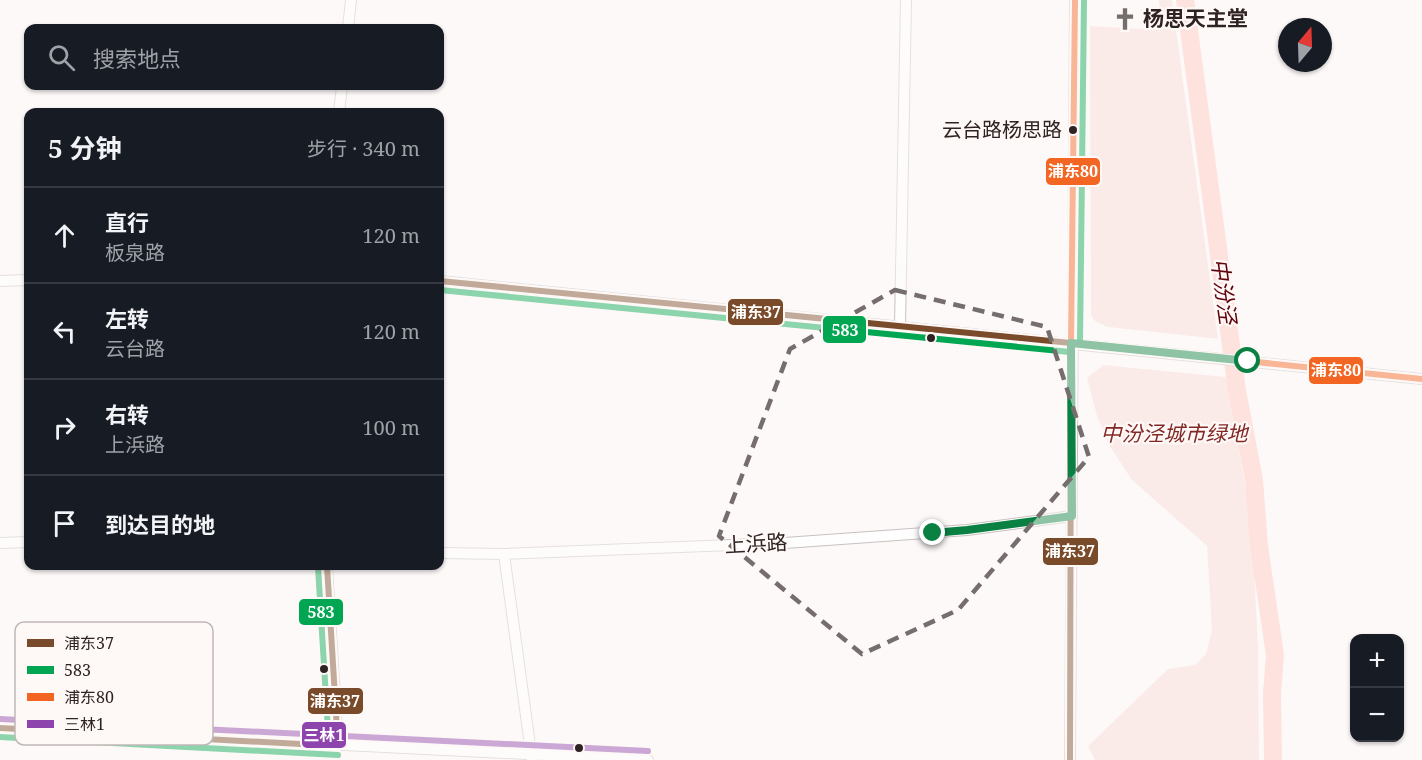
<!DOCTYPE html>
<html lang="zh">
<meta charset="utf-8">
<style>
body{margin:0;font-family:"Noto Serif","Noto Sans SC",serif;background:#242831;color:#f1f3f6}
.controls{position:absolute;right:18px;bottom:18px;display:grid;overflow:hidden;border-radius:12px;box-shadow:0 2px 4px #0004}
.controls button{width:54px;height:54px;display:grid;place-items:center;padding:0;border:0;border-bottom:2px solid #363941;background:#171b24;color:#f1f3f6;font:30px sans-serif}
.compass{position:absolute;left:1278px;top:18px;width:54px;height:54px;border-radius:50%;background:#171b24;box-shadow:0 2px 4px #0004;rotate:19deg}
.stop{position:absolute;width:18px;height:18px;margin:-14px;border:4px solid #0b8043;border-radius:50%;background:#fff}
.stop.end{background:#0b8043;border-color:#fff;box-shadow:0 2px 6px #0008}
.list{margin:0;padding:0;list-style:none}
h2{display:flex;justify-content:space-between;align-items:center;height:78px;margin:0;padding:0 24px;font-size:26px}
h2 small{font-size:20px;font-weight:400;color:#9ea1a6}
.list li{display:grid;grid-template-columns:39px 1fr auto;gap:18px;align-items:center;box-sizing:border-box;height:96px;padding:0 24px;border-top:2px solid #363941}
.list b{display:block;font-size:22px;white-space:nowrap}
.list p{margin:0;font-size:20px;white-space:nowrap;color:#9ea1a6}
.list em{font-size:20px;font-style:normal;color:#9ea1a6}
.icon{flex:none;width:33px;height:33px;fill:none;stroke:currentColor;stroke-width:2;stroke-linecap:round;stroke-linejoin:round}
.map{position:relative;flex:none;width:1422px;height:760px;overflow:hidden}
.search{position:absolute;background:#171b24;box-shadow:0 2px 4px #0004;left:24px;top:24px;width:420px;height:66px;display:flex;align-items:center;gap:15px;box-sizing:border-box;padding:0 21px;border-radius:12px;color:#9ea1a6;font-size:22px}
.panel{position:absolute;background:#171b24;box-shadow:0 2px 4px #0004;left:24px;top:108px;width:420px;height:462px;border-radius:12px}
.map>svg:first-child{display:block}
.green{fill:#f9dad6}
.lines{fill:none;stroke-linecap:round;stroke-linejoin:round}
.river{stroke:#fec5bf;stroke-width:18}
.minor-casing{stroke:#c8c1c0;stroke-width:12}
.minor{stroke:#fffefe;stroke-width:10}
.bus-1-casing{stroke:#fef8f7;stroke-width:10}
.bus-2-casing{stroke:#fef8f7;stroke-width:10}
.bus-3-casing{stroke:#fef8f7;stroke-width:10}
.bus-4-casing{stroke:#fef8f7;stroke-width:10}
.bus-1{stroke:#7a4b2a;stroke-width:6}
.bus-2{stroke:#00a651;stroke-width:6}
.bus-3{stroke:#f26522;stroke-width:6}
.bus-4{stroke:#8e44ad;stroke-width:6}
.route{stroke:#0b8043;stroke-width:8}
.marked{fill:none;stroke:#766e6d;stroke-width:4.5;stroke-dasharray:12 8;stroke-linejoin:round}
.bus-dot{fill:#2e2322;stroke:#fef8f7;stroke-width:2}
.labels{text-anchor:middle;stroke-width:4.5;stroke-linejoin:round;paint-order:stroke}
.bus-label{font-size:20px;fill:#2e2322;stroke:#fef8f7;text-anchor:end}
.poi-label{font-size:21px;font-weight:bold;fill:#2e2322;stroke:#fef8f7;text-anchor:start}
.park-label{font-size:21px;font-style:italic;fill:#822926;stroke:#fef8f7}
.street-label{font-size:21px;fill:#2e2322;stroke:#fef8f7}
.water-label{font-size:22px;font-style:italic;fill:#61040a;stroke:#fef8f7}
.key{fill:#fef8f7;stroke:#c0b8b7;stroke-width:1.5}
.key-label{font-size:16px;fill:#2e2322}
.line-badge{stroke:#fef8f7;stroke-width:2}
.badge-label{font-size:16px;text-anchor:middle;font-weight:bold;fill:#fff}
</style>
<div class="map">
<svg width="1422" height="760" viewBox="0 0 1422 760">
<rect width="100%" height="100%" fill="#fdf9f8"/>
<!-- green -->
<path class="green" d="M 1159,0 L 1172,0 L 1218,339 L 1108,327 L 1095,321 L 1091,315 L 1090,26 L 1161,30 Z
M 1103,365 L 1226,377 L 1246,490 L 1254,566 L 1258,647 L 1259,760 L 1095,760 L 1088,746 L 1168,669 L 1195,665 L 1206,654 L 1212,630 L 1207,546 L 1132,480 L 1109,445 L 1097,416 L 1087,378 Z"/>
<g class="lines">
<!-- river -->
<path class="river" d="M 1185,0 L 1237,391 L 1254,480 L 1259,546 L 1275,655 L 1272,694 L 1273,760"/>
<!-- minor casing -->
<g class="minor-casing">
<path id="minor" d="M 348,28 L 351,0
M 339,112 L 342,86
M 0,281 L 28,280
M 440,281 L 1422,379
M 900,326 L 906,0
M 0,543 L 28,542
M 440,553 L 504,554 L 785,543 L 967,530 L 1072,516
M 504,554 L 532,760
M 327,566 L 338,746
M 0,728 L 648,760
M 1070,760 L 1075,0"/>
</g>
<!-- minor -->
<use href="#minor" class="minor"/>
<!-- bus-1 casing -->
<g class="bus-1-casing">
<path id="bus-1" d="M 440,281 L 1071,343
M 327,566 L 338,746
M 0,728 L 338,746
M 1070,760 L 1071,343"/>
</g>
<!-- bus-2 casing -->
<g class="bus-2-casing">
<path id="bus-2" d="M 440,290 L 1070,352
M 1080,343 L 1084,0
M 318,567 L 329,747
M 0,737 L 338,755"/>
</g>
<!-- bus-3 casing -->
<g class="bus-3-casing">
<path id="bus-3" d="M 1071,343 L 1422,379
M 1071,343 L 1075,0"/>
</g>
<!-- bus-4 casing -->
<g class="bus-4-casing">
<path id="bus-4" d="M 0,719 L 648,751"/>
</g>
<!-- bus-1 -->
<use href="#bus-1" class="bus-1"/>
<!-- bus-2 -->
<use href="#bus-2" class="bus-2"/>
<!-- bus-3 -->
<use href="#bus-3" class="bus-3"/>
<!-- bus-4 -->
<use href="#bus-4" class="bus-4"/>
</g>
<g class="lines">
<!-- route -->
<path class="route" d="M 933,533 L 967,530 L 1072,516 L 1071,343 L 1248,361"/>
</g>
<!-- marked area -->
<path d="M0 0H1422V760H0ZM 895,290 L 1047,327 L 1089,457 L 958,610 L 862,654 L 719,536 L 790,349 Z" fill="#fdf9f8" fill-opacity=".55" fill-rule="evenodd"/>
<path class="marked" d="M 895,290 L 1047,327 L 1089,457 L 958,610 L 862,654 L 719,536 L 790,349 Z"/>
<!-- icons -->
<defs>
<g id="church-bare" transform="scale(1.8)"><path d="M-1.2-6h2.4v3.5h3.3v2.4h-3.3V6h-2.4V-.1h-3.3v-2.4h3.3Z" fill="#766e6d" stroke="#fef8f7" stroke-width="2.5" paint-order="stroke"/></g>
</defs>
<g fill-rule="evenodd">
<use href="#church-bare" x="1125" y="19"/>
</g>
<!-- markers -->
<g class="bus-dot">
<circle cx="1073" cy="130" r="5"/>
<circle cx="931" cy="338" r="5"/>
<circle cx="324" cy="669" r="5"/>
<circle cx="579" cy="748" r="5"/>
</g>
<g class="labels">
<!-- bus labels -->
<g class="bus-label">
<text x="1062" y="137">云台路杨思路</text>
</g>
<!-- poi labels -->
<g class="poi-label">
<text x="1143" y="26">杨思天主堂</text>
</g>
<!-- park labels -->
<g class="park-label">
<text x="1174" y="441">中汾泾城市绿地</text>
</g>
<!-- street labels -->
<g class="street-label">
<text transform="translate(756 544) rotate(-3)" y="7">上浜路</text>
</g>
<!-- water labels -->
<g class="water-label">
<text transform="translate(1224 291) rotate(82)" y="8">中汾泾</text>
</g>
</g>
<!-- legend -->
<rect x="15" y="622" width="198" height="123" rx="9" class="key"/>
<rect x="27" y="639" width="27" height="8" fill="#7a4b2a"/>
<rect x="27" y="666" width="27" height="8" fill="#00a651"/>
<rect x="27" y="693" width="27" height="8" fill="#f26522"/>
<rect x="27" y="720" width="27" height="8" fill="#8e44ad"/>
<g class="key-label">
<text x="64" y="649">浦东37</text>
<text x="64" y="676">583</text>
<text x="64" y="703">浦东80</text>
<text x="64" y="730">三林1</text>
</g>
<g class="line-badge">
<rect x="1045" y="157" width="56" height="29" rx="6" fill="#f26522"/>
<rect x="727" y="298" width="57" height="28" rx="6" fill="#7a4b2a"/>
<rect x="822" y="315" width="45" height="29" rx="6" fill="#00a651"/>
<rect x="1308" y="356" width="56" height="29" rx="6" fill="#f26522"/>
<rect x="1042" y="537" width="57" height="29" rx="6" fill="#7a4b2a"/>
<rect x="298" y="598" width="46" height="28" rx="6" fill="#00a651"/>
<rect x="307" y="687" width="57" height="28" rx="6" fill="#7a4b2a"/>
<rect x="301" y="721" width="46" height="28" rx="6" fill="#8e44ad"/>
</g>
<g class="badge-label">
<text x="1073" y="177">浦东80</text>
<text x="756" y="318">浦东37</text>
<text x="845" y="336">583</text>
<text x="1336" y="376">浦东80</text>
<text x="1070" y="557">浦东37</text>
<text x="321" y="618">583</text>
<text x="335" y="707">浦东37</text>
<text x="324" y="741">三林1</text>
</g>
</svg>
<div class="controls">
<button>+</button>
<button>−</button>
</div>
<svg class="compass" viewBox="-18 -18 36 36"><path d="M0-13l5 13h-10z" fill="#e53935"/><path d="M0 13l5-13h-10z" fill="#9ea1a6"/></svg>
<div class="stop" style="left:1248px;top:361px"></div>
<div class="stop end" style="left:933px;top:533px"></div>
<div class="search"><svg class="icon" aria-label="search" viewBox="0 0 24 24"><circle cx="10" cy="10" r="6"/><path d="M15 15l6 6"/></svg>搜索地点</div>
<section class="panel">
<h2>5 分钟<small>步行 · 340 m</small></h2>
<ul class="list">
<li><svg class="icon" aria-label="ahead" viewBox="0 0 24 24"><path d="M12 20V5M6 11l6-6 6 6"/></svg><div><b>直行</b><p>板泉路</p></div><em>120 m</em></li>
<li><svg class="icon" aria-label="left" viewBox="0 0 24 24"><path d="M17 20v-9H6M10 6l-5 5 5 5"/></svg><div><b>左转</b><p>云台路</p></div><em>120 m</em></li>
<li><svg class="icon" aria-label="right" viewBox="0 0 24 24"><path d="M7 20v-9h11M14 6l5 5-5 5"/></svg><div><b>右转</b><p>上浜路</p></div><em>100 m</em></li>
<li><svg class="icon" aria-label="arrive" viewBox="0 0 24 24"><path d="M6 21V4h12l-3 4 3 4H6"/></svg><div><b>到达目的地</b></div></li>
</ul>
</section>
</div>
